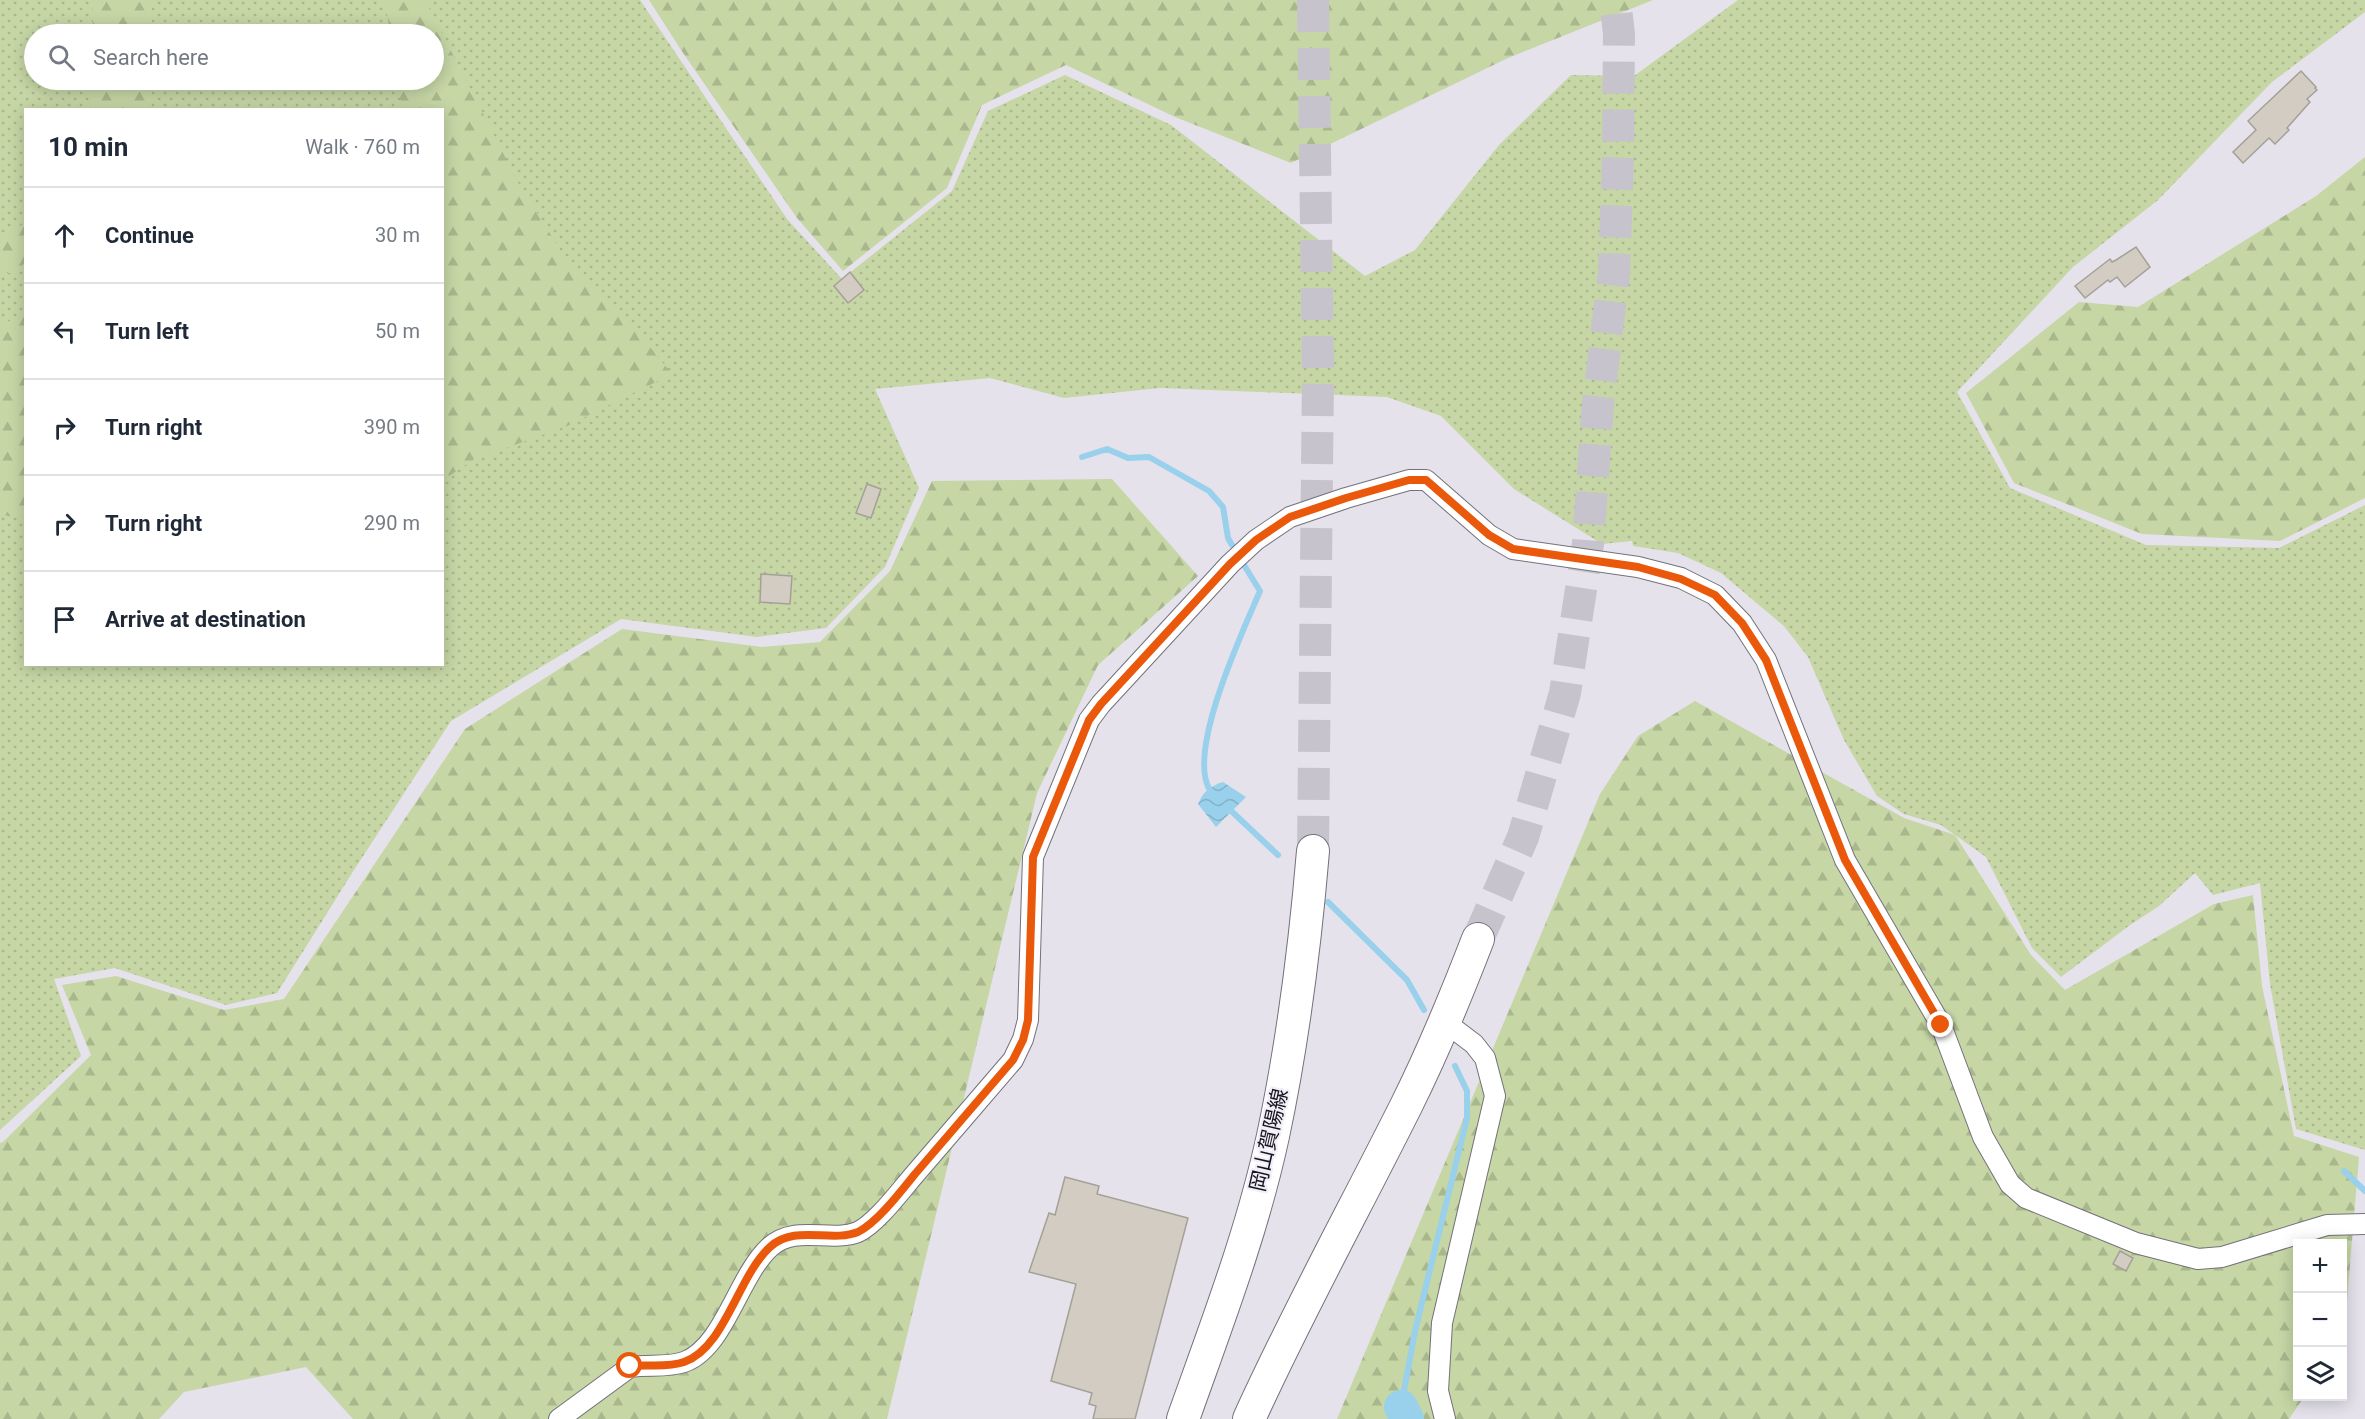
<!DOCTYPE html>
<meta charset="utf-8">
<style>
body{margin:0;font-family:Roboto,"Noto Sans JP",sans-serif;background:#f6f6f7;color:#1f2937}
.controls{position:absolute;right:18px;bottom:18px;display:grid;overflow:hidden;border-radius:0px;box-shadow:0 3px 15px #0003}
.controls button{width:54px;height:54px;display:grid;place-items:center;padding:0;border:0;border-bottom:2px solid #e0e1e3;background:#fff;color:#1f2937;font:30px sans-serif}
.stop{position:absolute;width:18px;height:18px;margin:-14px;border:4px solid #ea580c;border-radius:50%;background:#fff}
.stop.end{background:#ea580c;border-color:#fff;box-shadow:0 2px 6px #0008}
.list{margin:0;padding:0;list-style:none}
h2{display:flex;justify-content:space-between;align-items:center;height:78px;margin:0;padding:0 24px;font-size:26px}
h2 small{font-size:20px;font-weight:400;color:#747a83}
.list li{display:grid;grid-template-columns:39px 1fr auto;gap:18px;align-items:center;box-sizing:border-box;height:96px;padding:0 24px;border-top:2px solid #e0e1e3}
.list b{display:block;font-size:22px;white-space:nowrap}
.list em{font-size:20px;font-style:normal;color:#747a83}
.icon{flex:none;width:33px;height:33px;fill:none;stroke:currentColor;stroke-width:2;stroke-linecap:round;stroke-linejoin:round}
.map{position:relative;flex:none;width:2365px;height:1419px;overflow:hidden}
.search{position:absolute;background:#fff;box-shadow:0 3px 15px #0003;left:24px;top:24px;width:420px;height:66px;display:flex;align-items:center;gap:15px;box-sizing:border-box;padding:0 21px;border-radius:33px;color:#747a83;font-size:22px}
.panel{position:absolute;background:#fff;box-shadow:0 3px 15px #0003;left:24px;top:108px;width:420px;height:558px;border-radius:0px}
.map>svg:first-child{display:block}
.grass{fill:url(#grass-dots);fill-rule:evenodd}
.forest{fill:url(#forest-firs)}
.water{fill:url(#water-waves)}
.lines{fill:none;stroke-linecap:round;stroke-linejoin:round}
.stream{stroke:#99d0eb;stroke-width:6}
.river{stroke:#99d0eb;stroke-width:34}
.building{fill:#d2ccc3;stroke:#a5a097;stroke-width:1.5}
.primary-tunnel{stroke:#c6c3cc;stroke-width:32;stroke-dasharray:32 16;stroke-linecap:butt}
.minor-casing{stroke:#73717a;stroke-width:22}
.primary-casing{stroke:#73717a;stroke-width:34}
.minor{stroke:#fff;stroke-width:20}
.primary{stroke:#fff;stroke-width:32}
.route{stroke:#ea580c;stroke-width:8}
.labels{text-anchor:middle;stroke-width:4.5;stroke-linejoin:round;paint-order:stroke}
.street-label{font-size:21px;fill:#161519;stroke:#f2effa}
</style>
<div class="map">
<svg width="2365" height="1419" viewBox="0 0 2365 1419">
<defs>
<pattern id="grass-dots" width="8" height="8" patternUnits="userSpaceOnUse" patternTransform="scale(1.5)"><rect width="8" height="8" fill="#c6d6a5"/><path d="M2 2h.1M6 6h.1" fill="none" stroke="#a9b78d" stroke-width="1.8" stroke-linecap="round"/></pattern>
<pattern id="forest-firs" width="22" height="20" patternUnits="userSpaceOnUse" patternTransform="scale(1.5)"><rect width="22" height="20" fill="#c6d6a5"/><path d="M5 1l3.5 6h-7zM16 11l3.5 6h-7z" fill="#a9b78d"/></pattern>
<pattern id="water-waves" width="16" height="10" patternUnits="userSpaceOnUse" patternTransform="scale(1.5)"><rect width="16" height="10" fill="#99d0eb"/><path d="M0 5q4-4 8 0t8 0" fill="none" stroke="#83b2c9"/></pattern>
</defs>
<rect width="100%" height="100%" fill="#e5e2ec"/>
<!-- grass -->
<path class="grass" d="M 0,0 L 640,0 L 787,219 L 842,279 L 952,191 L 988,111 L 1065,75 L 1171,125 L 1365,276 L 1415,250 L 1499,145 L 1571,75 L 1634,76 L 1738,0 L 2365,0 L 2365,12 L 2272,82 L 2158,200 L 2073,267 L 1957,392 L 2010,488 L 2146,545 L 2279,548 L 2365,505 L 2365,1150 L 2296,1129 L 2270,984 L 2260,883 L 2213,895 L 2195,873 L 2159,906 L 2130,925 L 2061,977 L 2032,948 L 1986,857 L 1941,825 L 1904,814 L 1877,796 L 1844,740 L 1808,657 L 1784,626 L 1721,573 L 1678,553 L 1633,546 L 1632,541 L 1602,544 L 1514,489 L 1441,416 L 1387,397 L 1160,388 L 1064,398 L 990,378 L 875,389 L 919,488 L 885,567 L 826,628 L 757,637 L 621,619 L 451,721 L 354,870 L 277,993 L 226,1005 L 115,968 L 54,979 L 81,1056 L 0,1130 ZM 34,34 L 434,34 L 434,80 L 34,80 ZM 26,110 L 442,110 L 442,664 L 26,664 Z"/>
<!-- forest -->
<path class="forest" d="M 92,0 L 152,0 L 151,34 L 93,34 Z
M 385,0 L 425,0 L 519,184 L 561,251 L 623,314 L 672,374 L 567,426 L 473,460 L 443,480 L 442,110 L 402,109 L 397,80 L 434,80 L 434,34 L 390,34 Z
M 649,0 L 1653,0 L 1508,58 L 1291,163 L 1175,117 L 1066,65 L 982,105 L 947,188 L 843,271 L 797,218 L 681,50 Z
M 91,80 L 150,80 L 150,104 L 147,109 L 90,109 Z
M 2365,157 L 2365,498 L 2280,541 L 2142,534 L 2014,483 L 1966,393 L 2079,302 L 2138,307 L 2316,196 Z
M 25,223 L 25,263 L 13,273 L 0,273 L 0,238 Z
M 25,314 L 25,520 L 0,514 L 0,325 Z
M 1112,479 L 1198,576 L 1098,665 L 1037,793 L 887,1419 L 353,1419 L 306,1367 L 184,1392 L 159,1419 L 0,1419 L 0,1143 L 3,1142 L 91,1055 L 62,985 L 116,976 L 224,1010 L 284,999 L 465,729 L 622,629 L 762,647 L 820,642 L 890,571 L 932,481 Z
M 1695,701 L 1904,818 L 1955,835 L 2031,955 L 2065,990 L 2214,904 L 2253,895 L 2262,986 L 2294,1136 L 2359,1157 L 2344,1336 L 2343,1339 L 2342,1244 L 2298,1244 L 2298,1396 L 2304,1397 L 2289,1419 L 1337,1419 L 1600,794 L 1638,736 Z"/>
<!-- water -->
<path class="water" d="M 1223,782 L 1246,797 L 1216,827 L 1198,804 C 1203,792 1210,786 1223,782 Z"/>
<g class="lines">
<!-- stream -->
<path class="stream" d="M 1082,457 L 1107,449 L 1128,458 L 1149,457 L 1209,491 L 1223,507 L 1228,538 L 1232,545
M 1214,795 C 1180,763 1244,629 1260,591 L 1244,565
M 1226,806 L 1278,855
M 1328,902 L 1407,980 L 1424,1010
M 2344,1171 L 2365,1191
M 1401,1407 L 1415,1331 L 1467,1118 L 1467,1091 L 1455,1066"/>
<!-- river -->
<path class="river" d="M 1401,1407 L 1407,1419"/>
</g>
<!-- building -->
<path class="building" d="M 2301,71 L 2316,87 L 2315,88 L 2317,90 L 2307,99 L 2310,102 L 2287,128 L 2289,130 L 2275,144 L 2269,138 L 2243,163 L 2233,152 L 2256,130 L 2248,121 Z
M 2136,247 L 2150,267 L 2125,287 L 2117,277 L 2110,282 L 2108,280 L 2085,298 L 2075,286 L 2110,259 L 2112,262 L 2116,260 Z
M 850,272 L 864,290 L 848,303 L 834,286 Z
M 867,484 L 881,489 L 871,518 L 856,513 Z
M 761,574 L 792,576 L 790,604 L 760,602 Z
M 1065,1177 L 1099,1186 L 1097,1194 L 1188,1218 L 1135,1419 L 1093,1419 L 1096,1406 L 1089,1404 L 1092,1393 L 1051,1381 L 1076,1284 L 1029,1272 L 1049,1213 L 1055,1215 Z
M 2120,1251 L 2133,1258 L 2126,1271 L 2113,1264 Z"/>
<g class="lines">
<!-- primary-tunnel -->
<path class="primary-tunnel" d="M 1313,0 L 1318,375 L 1313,851
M 1478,939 L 1523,837 L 1565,693 L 1588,544 L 1598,404 L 1614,273 L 1618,157 L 1619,34 L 1615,0"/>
<!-- minor casing -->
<g class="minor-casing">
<path id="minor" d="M 559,1419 L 630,1367 C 648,1364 667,1368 684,1362 C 724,1348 738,1276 770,1247 C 795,1224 830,1243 858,1232 C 877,1223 901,1190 915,1174 C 948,1136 980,1098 1013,1060 L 1023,1039 L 1028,1020 L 1033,857 L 1089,720 L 1101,704 L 1230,564 L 1256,540 L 1290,517 L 1346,498 L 1409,480 L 1426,480 L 1489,535 L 1513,549 L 1638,567 L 1681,578 L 1715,595 L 1742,623 L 1766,660 L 1845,860 L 1941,1025 L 1983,1137 L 2010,1184 L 2026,1198 L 2136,1243 L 2198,1259 L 2222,1257 L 2327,1225 L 2365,1224
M 1445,1419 L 1438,1391 L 1442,1323 L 1495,1096 L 1485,1058 L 1474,1044 L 1445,1022"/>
</g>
<!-- primary casing -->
<g class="primary-casing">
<path id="primary" d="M 1183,1419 C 1216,1326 1252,1233 1273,1136 C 1293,1042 1305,946 1313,851
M 1249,1419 C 1297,1313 1354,1210 1406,1106 C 1433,1052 1456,996 1478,939"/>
</g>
<!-- minor -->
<use href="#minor" class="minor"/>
<!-- primary -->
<use href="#primary" class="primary"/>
</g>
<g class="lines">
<!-- route -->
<path class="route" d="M 630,1366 C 648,1364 667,1368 684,1362 C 725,1348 738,1276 770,1247 C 795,1224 830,1243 858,1232 C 877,1223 902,1190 915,1174 C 948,1136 980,1098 1013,1060 L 1023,1040 L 1028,1020 L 1033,857 L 1089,720 L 1101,704 L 1230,564 L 1256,540 L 1290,517 L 1346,498 L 1409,480 L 1426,480 L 1489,535 L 1513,549 L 1638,567 L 1681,579 L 1715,595 L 1742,623 L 1766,660 L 1845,860 L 1941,1025"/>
</g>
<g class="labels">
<!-- street labels -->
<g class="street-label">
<text transform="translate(1269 1140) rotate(-77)" y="7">岡山賀陽線</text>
</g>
</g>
</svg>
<div class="controls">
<button>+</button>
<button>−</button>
<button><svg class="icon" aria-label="layers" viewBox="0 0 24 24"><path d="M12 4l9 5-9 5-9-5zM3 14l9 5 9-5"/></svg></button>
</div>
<div class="stop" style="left:630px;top:1366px"></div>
<div class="stop end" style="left:1941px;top:1025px"></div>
<div class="search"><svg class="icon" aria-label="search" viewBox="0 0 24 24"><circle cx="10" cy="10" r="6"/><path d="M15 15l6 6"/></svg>Search here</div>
<section class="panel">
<h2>10 min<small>Walk · 760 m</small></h2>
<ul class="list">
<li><svg class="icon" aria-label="ahead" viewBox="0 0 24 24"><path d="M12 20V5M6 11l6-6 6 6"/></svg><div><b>Continue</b></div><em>30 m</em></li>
<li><svg class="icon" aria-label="left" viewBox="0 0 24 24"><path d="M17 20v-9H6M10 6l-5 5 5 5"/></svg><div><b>Turn left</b></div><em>50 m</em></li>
<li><svg class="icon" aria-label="right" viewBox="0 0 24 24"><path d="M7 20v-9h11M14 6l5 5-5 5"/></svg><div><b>Turn right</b></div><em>390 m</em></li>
<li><svg class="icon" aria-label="right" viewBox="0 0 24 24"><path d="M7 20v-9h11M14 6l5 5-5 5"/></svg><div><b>Turn right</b></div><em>290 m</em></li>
<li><svg class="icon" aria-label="arrive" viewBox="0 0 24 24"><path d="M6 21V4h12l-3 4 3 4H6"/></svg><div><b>Arrive at destination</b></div></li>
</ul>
</section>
</div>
